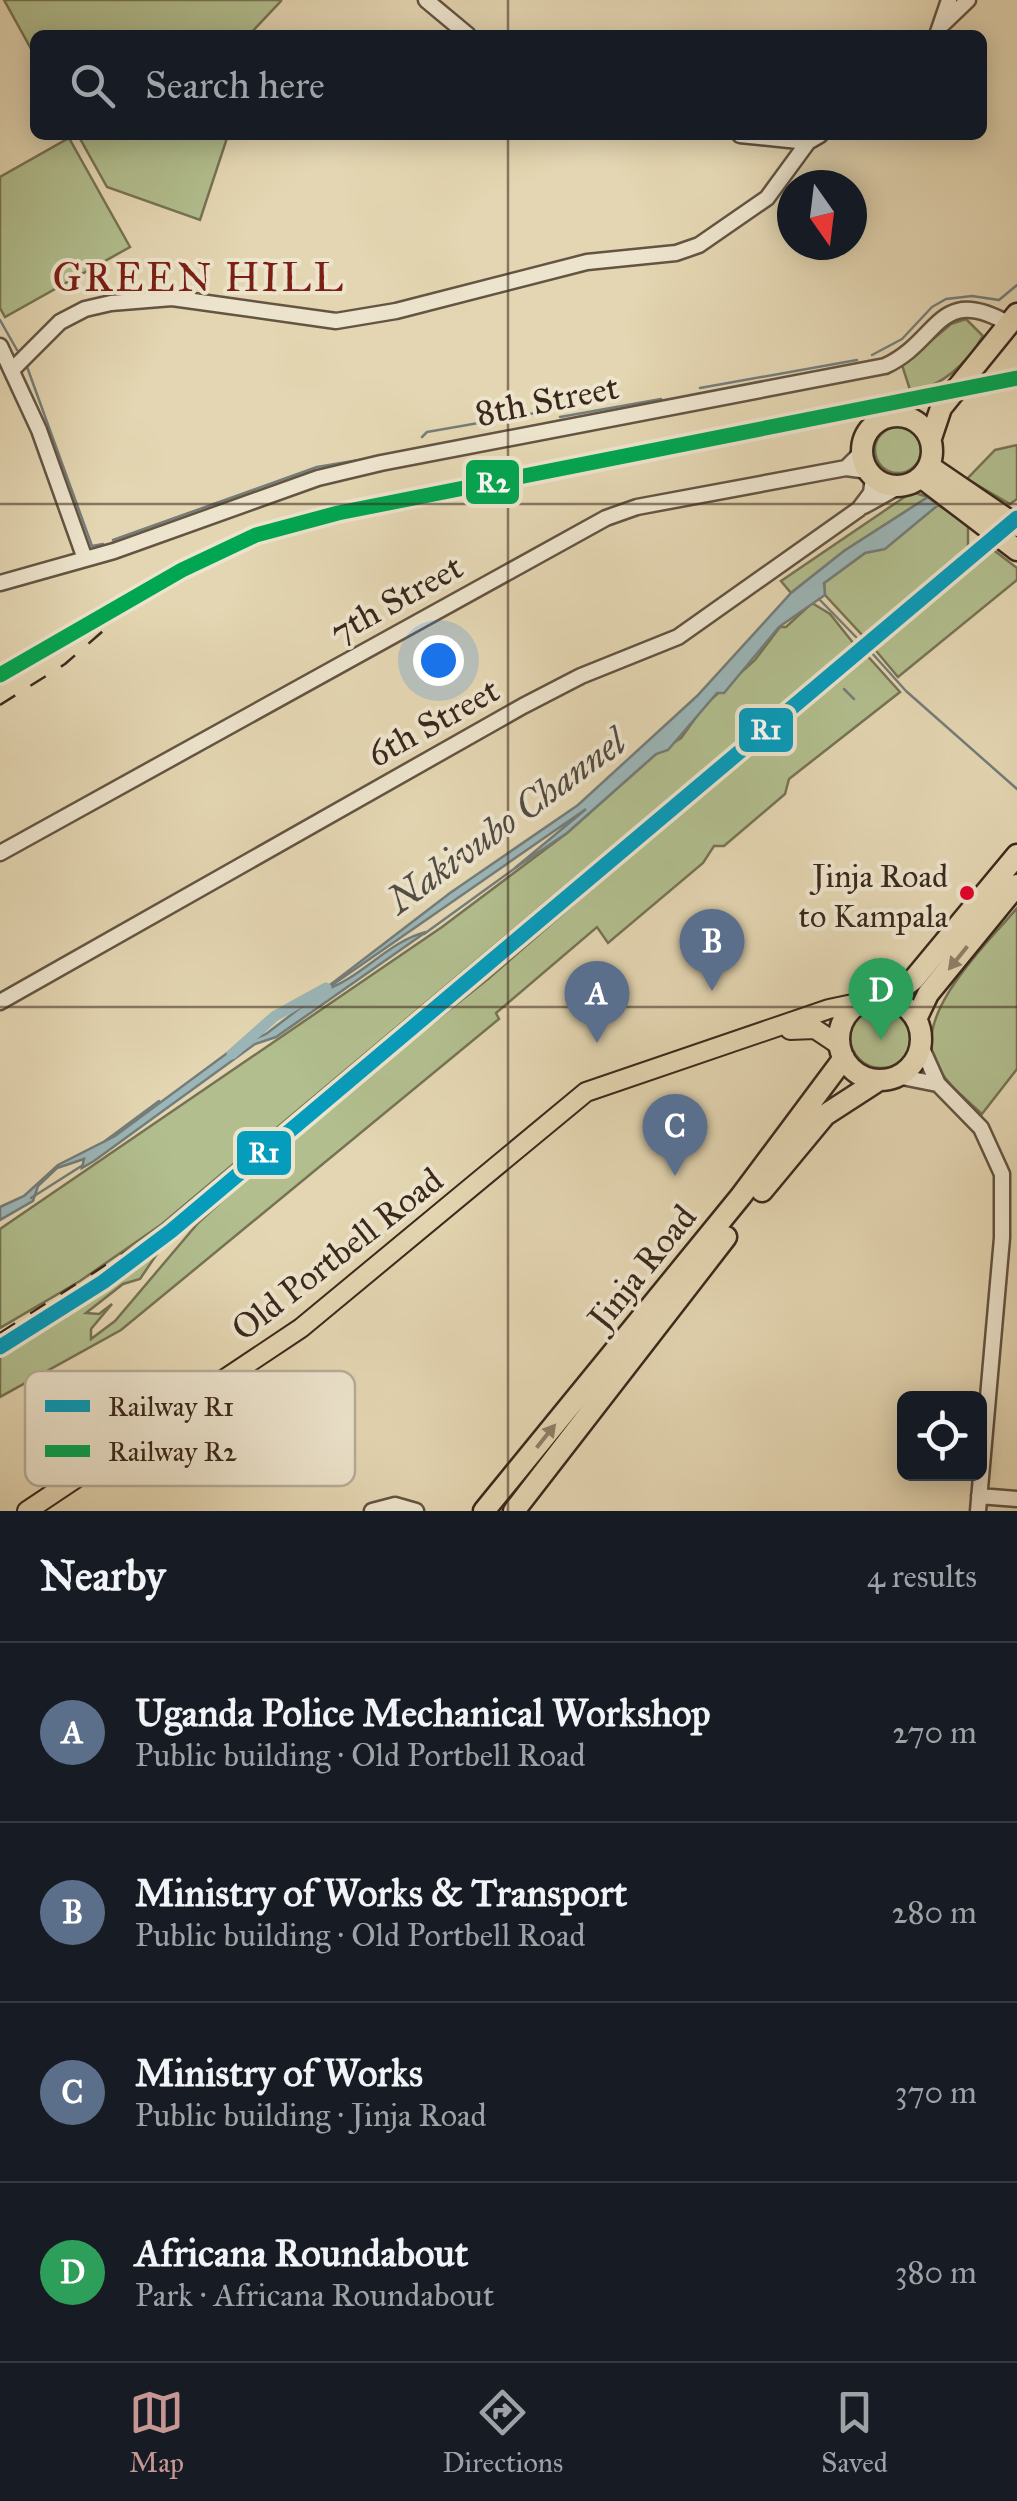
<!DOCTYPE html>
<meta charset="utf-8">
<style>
body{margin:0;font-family:"IM FELL Great Primer",serif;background:#242831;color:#f1f3f6}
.controls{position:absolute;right:30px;bottom:30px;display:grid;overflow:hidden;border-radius:15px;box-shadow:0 5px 25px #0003}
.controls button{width:90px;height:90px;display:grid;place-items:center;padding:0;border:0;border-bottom:2px solid #363941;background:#171b24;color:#f1f3f6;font:50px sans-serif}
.compass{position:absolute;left:777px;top:170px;width:90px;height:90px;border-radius:50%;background:#171b24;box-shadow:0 5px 25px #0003;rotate:166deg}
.you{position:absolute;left:438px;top:660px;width:35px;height:35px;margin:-25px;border:8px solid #fff;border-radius:50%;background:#1a73e8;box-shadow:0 0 0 15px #1a73e833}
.badge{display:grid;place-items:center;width:65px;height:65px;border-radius:50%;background:#c59692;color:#fff;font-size:32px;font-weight:700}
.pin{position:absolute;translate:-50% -82px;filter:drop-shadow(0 2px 5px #0008)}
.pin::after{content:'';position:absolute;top:52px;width:35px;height:30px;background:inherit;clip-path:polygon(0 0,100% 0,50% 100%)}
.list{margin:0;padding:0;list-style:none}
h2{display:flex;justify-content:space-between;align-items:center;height:130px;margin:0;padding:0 40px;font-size:42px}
h2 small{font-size:32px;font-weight:400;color:#9ea1a6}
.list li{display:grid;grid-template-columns:65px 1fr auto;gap:30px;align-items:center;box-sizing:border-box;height:180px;padding:0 40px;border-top:2px solid #363941}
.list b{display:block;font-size:38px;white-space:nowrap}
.list p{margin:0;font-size:32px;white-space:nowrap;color:#9ea1a6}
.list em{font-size:32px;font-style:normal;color:#9ea1a6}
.icon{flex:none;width:55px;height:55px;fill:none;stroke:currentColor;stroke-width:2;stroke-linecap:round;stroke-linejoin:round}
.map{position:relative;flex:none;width:1017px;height:1511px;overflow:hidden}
.search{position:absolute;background:#171b24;box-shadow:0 5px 25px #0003;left:30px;right:30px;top:30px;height:110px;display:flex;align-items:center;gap:25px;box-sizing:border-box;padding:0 35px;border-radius:15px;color:#9ea1a6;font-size:38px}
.sheet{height:850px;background:#171b24}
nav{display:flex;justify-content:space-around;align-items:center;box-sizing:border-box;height:140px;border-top:2px solid #363941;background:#171b24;font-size:28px;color:#9ea1a6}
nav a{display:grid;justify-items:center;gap:5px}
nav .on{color:#c59692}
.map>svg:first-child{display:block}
.green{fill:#b2be8e;stroke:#767355;stroke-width:2.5}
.water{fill:#9bb6b8;stroke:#747d7a;stroke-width:2.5}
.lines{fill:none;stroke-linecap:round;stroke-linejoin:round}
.stream{stroke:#747d7a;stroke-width:2.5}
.canal{stroke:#9bb6b8;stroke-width:11}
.minor-casing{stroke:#645442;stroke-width:19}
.major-casing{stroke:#3a281c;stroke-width:22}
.highway-casing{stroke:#3a281c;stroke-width:25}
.minor{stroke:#ede4cd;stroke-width:14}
.major{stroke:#e4d6b2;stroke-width:18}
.highway{stroke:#e4d6b2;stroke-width:20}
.rail{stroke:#3a281c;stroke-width:2.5;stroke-dasharray:18 18;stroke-linecap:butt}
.rail-1-casing{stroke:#ede4cd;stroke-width:22}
.rail-2-casing{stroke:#ede4cd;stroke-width:22}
.rail-1{stroke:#069cbc;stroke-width:15}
.rail-2{stroke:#00a651;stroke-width:15}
.oneway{fill:#8f7f67}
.grid{fill:none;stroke:#3a281c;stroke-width:2.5;stroke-opacity:0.55}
.bus-dot{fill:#e4002b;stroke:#ede4cd;stroke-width:4}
.labels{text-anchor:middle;stroke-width:8;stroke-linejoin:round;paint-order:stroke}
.bus-label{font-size:32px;fill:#3a281c;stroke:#ede4cd;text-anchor:end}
.street-label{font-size:35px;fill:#3a281c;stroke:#ede4cd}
.water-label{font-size:38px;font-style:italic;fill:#524c43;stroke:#ede4cd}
.quarter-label{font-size:40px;letter-spacing:2.5px;fill:#7a1f14;stroke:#ede4cd}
.key{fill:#ede4cd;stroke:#b7ac98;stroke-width:2.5}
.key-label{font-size:28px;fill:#3a281c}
.line-badge{stroke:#ede4cd;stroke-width:4}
.badge-label{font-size:28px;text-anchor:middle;font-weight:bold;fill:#fff}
</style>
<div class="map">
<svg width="1017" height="1511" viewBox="0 0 1017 1511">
<rect width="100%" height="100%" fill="#e4d6b2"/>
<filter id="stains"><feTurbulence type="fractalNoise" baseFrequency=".002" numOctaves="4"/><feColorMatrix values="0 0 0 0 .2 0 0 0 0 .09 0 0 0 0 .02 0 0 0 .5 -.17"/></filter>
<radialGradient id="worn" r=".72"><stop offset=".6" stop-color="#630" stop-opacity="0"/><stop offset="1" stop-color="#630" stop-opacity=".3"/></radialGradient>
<!-- green -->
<path class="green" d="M 4,0 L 280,0 L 281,1 L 249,35 L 35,35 L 35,56 Z
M 78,135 L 228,135 L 200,220 L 107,187 Z
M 69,138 L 130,247 L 5,317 L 0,308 L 0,177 Z
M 966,319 L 983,336 C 966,365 943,385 911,393 L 902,365 L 951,324 Z
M875 450a23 23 0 1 1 46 0a23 23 0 1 1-46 0Z
M 1017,445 L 1017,499 L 1010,504 L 967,479 L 995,450 Z
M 912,492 L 928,497 L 844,551 L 791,593 L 781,581 Z
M 938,505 L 968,525 L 968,549 L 864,637 L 825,595 L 824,583 L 865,553 L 885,548 Z
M 991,548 L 1017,568 L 1017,580 L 898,677 L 872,646 L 984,549 Z
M 812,603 L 830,614 L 854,644 L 162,1224 L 80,1281 L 0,1328 L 0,1229 L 442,927 L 567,833 L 656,754 L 681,738 L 705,705 L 755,660 L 780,627 L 786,627 Z
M 864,652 L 900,692 L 789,779 L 785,794 L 724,846 L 714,846 L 703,863 L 608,943 L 597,927 L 496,1013 L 499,1019 L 121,1330 L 0,1397 L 0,1350 L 69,1312 L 167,1239 L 140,1279 L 123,1284 L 86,1313 L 99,1314 L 112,1304 L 91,1329 L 91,1339 L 115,1321 L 198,1223 L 307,1123 L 488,979 L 622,862 L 628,851 Z
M 1017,908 L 1017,1069 L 982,1114 C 965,1098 945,1083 935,1062 C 913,1013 988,943 1017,908 Z
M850 1037a31 31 0 1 1 62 0a31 31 0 1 1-62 0Z"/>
<!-- water -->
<path class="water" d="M 928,497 L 938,505 L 885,549 L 865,553 L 824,583 L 825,595 L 779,627 L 724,693 L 717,693 L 668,750 L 656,754 L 567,833 L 515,868 L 586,809 L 325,990 C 361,978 389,941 426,932 L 276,1037 L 255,1044 L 94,1161 L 82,1168 L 84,1159 L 57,1168 L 38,1186 L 33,1201 L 0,1220 L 0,1207 L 24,1196 L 58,1165 L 115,1136 L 234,1048 L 266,1034 L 450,893 L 578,805 L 697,696 L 791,593 L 844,551 Z"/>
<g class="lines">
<!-- stream -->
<path class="stream" d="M 0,320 L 17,350
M 872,355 L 902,339 L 932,307 L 946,299 L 972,296 L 999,300 L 1017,285
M 26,364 L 92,546 L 103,544
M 700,388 L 857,360
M 560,417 L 661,399
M 422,437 L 427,432 L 547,411
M 113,540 L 317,467 L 365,459
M 819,599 L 856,637
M 871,652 L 906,691 L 1017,789
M 844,689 L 854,699
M 424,934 L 518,866
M 105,1141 L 159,1101
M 31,1198 L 83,1165"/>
<!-- canal -->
<path class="canal" d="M 232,1054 L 275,1016 L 326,988"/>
<!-- minor casing -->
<g class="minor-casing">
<path id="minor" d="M 426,0 L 468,35
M 943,24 L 968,0
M 937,35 L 949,0
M 740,135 L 808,142
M 0,346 L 39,430 L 84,556
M 13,369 L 60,322 L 85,309 L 111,303 L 172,298 L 336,321 L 396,311 L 587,262 L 676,253 L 699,245 L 767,198 L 808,142 L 820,135
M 846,468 L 862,452
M 864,506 L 900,486
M 0,583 L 114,551 L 318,478 L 381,463 L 885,366 C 940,341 937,283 1009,324
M 0,853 L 606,518 L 637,507 L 846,468 L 868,471
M 0,1002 L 523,706 L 581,676 L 678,637 L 859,509 L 871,493 L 873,477
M 921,1046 L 938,1084 L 981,1128 L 1002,1174 L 1002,1238 L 978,1511
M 897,1076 L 937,1084
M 979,1496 L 1017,1499
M 372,1511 L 395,1505 L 416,1511"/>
</g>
<!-- major casing -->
<g class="major-casing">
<path id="major" d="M 790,1030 L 815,1029 L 839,1045
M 27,1511 L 301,1328 L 586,1092 L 829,1009 L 862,1002"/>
</g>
<!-- highway casing -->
<g class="highway-casing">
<path id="highway" d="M862 451a35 35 0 1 1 70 0a35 35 0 1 1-70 0Z
M 931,438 L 941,408 L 1017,314
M 929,466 L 1017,526
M 921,477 L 1017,550
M839 1039a41 41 0 1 1 82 0a41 41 0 1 1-82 0Z
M 888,999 L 914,979 L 1017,855
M 916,1019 L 928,994 L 1017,885
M 762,1191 L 825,1115 L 879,1080
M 484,1511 L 741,1196 L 844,1058
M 514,1511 L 726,1237"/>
</g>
<!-- minor -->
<use href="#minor" class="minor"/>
<!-- major -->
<use href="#major" class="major"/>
<!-- highway -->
<use href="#highway" class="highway"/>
<!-- rail -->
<path class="rail" d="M 0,675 L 182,570 L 256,535 L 338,513 L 1017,378
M 0,705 L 65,664 L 110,625
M 0,1333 L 166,1226 L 1017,511"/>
<!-- rail-1 casing -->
<g class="rail-1-casing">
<path id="rail-1" d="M 0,1347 L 103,1282 L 171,1231 L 1017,518"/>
</g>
<!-- rail-2 casing -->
<g class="rail-2-casing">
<path id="rail-2" d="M 0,675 L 182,570 L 256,535 L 338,513 L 1017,378"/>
</g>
<!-- rail-1 -->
<use href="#rail-1" class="rail-1"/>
<!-- rail-2 -->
<use href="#rail-2" class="rail-2"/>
</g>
<!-- one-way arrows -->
<defs><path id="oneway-solid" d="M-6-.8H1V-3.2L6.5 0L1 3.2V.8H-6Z" transform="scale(2.5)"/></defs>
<g class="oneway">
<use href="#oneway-solid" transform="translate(958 958) rotate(129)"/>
<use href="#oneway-solid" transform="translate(546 1436) rotate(-51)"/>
</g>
<!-- grid -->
<path class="grid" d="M 508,0 L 508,35M 508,135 L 508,1511M 0,504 L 1017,504M 0,1007 L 1017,1007"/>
<!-- markers -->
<circle class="bus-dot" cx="967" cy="893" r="9"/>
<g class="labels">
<!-- bus labels -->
<g class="bus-label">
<text x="948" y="887">Jinja Road<tspan x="948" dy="40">to Kampala</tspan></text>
</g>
<!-- street labels -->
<g class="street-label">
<text transform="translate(547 400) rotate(-11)" y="12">8th Street</text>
<text transform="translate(396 599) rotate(-29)" y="12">7th Street</text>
<text transform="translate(433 722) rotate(-29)" y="12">6th Street</text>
<text transform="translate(337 1254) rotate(-38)" y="12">Old Portbell Road</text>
<text transform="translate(642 1267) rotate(-51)" y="12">Jinja Road</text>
</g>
<!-- water labels -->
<g class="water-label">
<text transform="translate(506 821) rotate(-36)" y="13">Nakivubo Channel</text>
</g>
<!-- quarter labels -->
<g class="quarter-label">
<text x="199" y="291">GREEN HILL</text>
</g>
</g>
<!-- legend -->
<rect x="25" y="1371" width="330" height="115" rx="15" class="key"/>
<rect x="45" y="1400" width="45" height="12" fill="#069cbc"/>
<rect x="45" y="1445" width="45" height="12" fill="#00a651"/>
<g class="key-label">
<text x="108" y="1416">Railway R1</text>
<text x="108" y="1461">Railway R2</text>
</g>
<g class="line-badge">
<rect x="464" y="458" width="57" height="48" rx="10" fill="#00a651"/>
<rect x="737" y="706" width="58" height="48" rx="10" fill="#069cbc"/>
<rect x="235" y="1129" width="58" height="48" rx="10" fill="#069cbc"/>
</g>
<g class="badge-label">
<text x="493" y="492">R2</text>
<text x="766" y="739">R1</text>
<text x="264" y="1162">R1</text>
</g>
<rect width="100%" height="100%" filter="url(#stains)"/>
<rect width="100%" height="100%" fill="url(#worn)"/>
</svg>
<div class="controls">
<button><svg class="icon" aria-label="locate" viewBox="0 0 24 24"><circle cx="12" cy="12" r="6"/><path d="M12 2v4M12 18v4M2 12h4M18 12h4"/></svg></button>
</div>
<svg class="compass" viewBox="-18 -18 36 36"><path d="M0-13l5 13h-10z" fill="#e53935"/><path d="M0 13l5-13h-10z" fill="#9ea1a6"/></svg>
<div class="you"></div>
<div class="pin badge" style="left:597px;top:1043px;background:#5c6f8a">A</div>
<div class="pin badge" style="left:712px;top:991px;background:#5c6f8a">B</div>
<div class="pin badge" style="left:675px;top:1176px;background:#5c6f8a">C</div>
<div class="pin badge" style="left:881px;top:1040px;background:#2e9e5b">D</div>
<div class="search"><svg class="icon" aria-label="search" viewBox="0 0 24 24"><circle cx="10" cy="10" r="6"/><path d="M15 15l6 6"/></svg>Search here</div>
</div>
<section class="sheet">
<h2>Nearby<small>4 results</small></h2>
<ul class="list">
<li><span class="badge" style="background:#5c6f8a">A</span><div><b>Uganda Police Mechanical Workshop</b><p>Public building · Old Portbell Road</p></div><em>270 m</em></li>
<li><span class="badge" style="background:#5c6f8a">B</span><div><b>Ministry of Works &amp; Transport</b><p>Public building · Old Portbell Road</p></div><em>280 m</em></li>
<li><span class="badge" style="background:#5c6f8a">C</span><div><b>Ministry of Works</b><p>Public building · Jinja Road</p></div><em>370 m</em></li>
<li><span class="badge" style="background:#2e9e5b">D</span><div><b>Africana Roundabout</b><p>Park · Africana Roundabout</p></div><em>380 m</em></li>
</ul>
</section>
<nav>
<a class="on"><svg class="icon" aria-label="map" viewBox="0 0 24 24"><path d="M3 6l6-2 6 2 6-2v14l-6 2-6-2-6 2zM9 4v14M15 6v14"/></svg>Map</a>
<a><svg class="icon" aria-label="directions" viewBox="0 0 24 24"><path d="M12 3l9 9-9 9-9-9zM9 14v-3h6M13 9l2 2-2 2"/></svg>Directions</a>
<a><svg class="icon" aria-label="saved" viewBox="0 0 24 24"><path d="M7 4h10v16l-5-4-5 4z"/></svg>Saved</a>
</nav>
